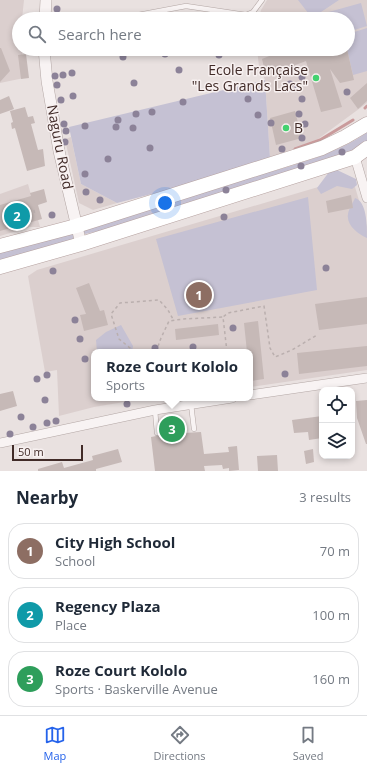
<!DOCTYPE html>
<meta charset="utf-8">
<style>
body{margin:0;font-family:"Open Sans",sans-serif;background:#f6f6f7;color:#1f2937}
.controls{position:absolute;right:12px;bottom:12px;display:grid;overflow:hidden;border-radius:8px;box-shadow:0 2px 6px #0003}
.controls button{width:36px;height:36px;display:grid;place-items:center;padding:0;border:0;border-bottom:1px solid #e0e1e3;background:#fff;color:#1f2937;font:20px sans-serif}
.scale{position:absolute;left:12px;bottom:10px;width:71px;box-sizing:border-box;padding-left:4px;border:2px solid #412b28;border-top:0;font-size:11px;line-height:14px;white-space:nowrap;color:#412b28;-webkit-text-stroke:3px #f7f0f0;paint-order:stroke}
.you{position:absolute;left:165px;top:203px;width:14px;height:14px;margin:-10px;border:3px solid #fff;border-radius:50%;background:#1a73e8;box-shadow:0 0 0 6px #1a73e833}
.badge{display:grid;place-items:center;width:26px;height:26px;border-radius:50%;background:#2563eb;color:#fff;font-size:13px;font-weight:700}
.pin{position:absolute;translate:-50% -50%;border:2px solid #fff;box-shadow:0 1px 4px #0006}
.popup{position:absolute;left:91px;top:349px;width:162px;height:52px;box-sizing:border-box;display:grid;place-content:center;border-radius:8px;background:#fff;filter:drop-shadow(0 1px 3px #0005);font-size:13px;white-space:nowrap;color:#747a83}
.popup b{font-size:15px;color:#1f2937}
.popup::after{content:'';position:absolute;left:50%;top:100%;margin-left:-8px;border:8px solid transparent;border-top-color:#fff}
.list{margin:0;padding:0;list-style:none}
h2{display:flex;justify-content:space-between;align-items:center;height:52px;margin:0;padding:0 16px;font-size:17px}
h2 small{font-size:13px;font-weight:400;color:#747a83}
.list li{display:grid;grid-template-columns:26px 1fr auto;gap:12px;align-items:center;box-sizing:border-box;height:56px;margin:0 8px 8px;padding:0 8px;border:1px solid #e0e1e3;border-radius:16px}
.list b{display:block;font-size:15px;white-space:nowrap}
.list p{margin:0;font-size:13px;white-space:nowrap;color:#747a83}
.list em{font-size:13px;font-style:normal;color:#747a83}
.icon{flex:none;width:22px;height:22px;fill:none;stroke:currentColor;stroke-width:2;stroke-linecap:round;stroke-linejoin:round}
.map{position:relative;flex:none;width:367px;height:471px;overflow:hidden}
.search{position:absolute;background:#fff;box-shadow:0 2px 6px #0003;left:12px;right:12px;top:12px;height:44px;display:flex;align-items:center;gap:10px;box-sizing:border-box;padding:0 14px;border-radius:22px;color:#747a83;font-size:15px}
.sheet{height:244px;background:#fff}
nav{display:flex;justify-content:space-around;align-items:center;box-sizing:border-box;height:56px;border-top:1px solid #e0e1e3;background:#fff;font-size:11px;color:#747a83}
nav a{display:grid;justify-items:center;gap:2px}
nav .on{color:#2563eb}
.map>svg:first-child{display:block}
.built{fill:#dbcfce}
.green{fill:#c5c1d3}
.water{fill:#ca9b9c}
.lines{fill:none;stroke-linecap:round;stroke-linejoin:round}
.stream{stroke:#ca9b9c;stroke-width:3}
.building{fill:#c6b9b7}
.service-casing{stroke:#b3a7a5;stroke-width:5.5}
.minor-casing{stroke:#b3a7a5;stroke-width:10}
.tertiary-casing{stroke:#b3a7a5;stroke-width:12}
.primary-casing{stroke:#b5a19f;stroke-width:15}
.path{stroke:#baafae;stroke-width:1.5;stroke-dasharray:3 3;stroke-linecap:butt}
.service{stroke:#f8f3f3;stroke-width:4.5}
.minor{stroke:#f8f3f3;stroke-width:9}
.tertiary{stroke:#f8f3f3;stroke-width:11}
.primary{stroke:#fff;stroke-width:14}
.tree{fill:#8c8298}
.poi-dot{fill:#43d16f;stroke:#f7f0f0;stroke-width:1.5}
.labels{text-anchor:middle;stroke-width:3;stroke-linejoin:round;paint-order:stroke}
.poi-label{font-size:14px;fill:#412b28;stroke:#f7f0f0;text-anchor:end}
.street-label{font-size:14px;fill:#412b28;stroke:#f7f0f0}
</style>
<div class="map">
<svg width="367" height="471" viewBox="0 0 367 471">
<rect width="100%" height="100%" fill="#e9e1e0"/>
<!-- built -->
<path class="built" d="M 0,0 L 24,0 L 22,19 L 19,19 L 19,49 L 22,49 L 24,78 L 0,83 Z
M 267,0 L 367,0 L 367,103 L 318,139 L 270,158 L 265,80 L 263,75 L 260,75 L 257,49 L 348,49 L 348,19 L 259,19 L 261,10 Z
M 71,137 L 81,184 L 117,203 L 93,210 L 79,203 L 65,139 Z
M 352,177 L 367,227 L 367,370 L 250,387 L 250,352 L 94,352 L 94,398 L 148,398 L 94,407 L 59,416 L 57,370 L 45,372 L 28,276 L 37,270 Z
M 28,184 L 40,227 L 30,227 L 0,236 L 0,194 Z"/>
<!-- green -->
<path class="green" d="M 298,0 L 339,0 L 312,18 Z
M 361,3 L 367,26 L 348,32 L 348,19 L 326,19 L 325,13 Z
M 367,28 L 367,71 L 353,75 L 347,49 L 348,34 Z
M 265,80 L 270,158 L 213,178 L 117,203 L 81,184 L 69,127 Z
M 367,132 L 367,142 L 363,146 L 339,157 L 126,225 L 85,234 L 83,231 L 84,228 C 138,212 192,196 246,179 C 283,168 337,155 367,132 Z
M 337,170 L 356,179 L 357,185 L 352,189 L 337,186 L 321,194 L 317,188 L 329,172 Z
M 308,197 L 317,290 L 178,316 L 156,239 Z
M 355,198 C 367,202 367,225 367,238 C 358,234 346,225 348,214 C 349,208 353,203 355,198 Z
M 70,231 L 75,237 L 75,240 L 0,261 L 0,251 Z
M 121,325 L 133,346 L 132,352 L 97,352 L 96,340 L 106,332 Z"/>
<!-- water -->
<path class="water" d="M 167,421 L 171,423 L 174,421 L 180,422 L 181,431 L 174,429 L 168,434 L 165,435 C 162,431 162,428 164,423 Z"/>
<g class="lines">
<!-- stream -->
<path class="stream" d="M 365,108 L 367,106
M 295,149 L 320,140 L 353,120"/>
</g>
<!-- building -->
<path class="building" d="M 0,48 L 1,48 L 10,71 L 0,82 Z
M 286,49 L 347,49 L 354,80 L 340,83 L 330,69 L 342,107 L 321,112 L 306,61 L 266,76 L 262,59 Z
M 26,54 L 29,78 L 21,79 L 18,55 Z
M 367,83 L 367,101 L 358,109 L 350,98 Z
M 9,96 L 14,109 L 0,114 L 0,100 Z
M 25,107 L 28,117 L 33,116 L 35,123 L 31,124 L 38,150 L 43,149 L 45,166 L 27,171 L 15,128 L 12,129 L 11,123 L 13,122 L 10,111 Z
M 295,111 L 302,138 L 276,145 L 270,118 Z
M 44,189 L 47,202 L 38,205 L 42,219 L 0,231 L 0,205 L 31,196 L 30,193 Z
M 351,195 L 353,208 L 328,213 L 326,201 Z
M 89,283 L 100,311 L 104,310 L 108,325 L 84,331 L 80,315 L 86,314 L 76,288 Z
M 367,297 L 367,324 L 319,330 L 315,304 Z
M 258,321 L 264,379 L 251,381 L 250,352 L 247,352 L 244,323 Z
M 218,324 L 219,335 L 176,340 L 175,329 Z
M 367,346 L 367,366 L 299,374 L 297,353 Z
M 13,391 L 17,406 L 0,411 L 0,394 Z
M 367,400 L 367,444 L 366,444 L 357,418 L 356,401 Z
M 322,416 L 322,438 L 309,440 L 308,432 L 294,433 L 292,420 Z
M 179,429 L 184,433 L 201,432 L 204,454 L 229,452 L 228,447 L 237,446 L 239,470 L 229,471 L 229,468 L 223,469 L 222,465 L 204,466 L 205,471 L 155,471 L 151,437 L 162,435 Z
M 118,449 L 122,462 L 96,469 L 96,471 L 38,471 L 38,469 L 62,462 L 64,468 L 93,460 L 92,456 Z
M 313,449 L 314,462 L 306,464 L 304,451 Z
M 277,455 L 278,471 L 258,471 L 257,456 Z"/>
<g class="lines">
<!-- service casing -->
<g class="service-casing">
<path id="service" d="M 117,19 L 186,6 L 246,15 L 253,12 L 262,0
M 191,404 L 194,429
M 155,410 L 157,433"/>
</g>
<!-- minor casing -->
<g class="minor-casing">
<path id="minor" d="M 355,157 L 367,198
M 250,395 L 367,378
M 0,443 L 155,410 L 232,398"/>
</g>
<!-- tertiary casing -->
<g class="tertiary-casing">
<path id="tertiary" d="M 45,19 L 46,0
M 44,49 L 47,81 L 59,151 L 81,244"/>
</g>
<!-- primary casing -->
<g class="primary-casing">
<path id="primary" d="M 0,246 L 76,226 L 322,148 L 345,137 L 367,124
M 0,267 L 81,244 L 355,157 L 367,148"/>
</g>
<!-- path -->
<path class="path" d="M 34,210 L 35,215
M 135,352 L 119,339 L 111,314 L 120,303 L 159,300 L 168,310 L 174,321
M 156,352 L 161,338 L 169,321 L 183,319 L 223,317
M 227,352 L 223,317 L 228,313 L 264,306 L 270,348 L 275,357 L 292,350 L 317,335"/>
<!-- service -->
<use href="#service" class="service"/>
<!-- minor -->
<use href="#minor" class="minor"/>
<!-- tertiary -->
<use href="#tertiary" class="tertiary"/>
<!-- primary -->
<use href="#primary" class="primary"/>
</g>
<!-- trees -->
<g class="tree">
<circle cx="57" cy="9" r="3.5"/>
<circle cx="165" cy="54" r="3.5"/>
<circle cx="219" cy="55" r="3.5"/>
<circle cx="123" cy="57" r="3.5"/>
<circle cx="179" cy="70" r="3.5"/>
<circle cx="72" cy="73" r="3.5"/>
<circle cx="63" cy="75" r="3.5"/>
<circle cx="55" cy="76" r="3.5"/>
<circle cx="302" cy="77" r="3.5"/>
<circle cx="134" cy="83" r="3.5"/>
<circle cx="290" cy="84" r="3.5"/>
<circle cx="57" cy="85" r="3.5"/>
<circle cx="298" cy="88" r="3.5"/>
<circle cx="347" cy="92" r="3.5"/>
<circle cx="73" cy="96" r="3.5"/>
<circle cx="248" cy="99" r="3.5"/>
<circle cx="302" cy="99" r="3.5"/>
<circle cx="61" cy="100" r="3.5"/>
<circle cx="183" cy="102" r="3.5"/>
<circle cx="152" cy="112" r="3.5"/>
<circle cx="136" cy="114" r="3.5"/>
<circle cx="299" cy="114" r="3.5"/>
<circle cx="258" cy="115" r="3.5"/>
<circle cx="118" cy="120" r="3.5"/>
<circle cx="271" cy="123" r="3.5"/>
<circle cx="64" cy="124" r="3.5"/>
<circle cx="305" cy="124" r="3.5"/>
<circle cx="85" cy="126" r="3.5"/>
<circle cx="116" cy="127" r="3.5"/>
<circle cx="133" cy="128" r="3.5"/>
<circle cx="66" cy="131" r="3.5"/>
<circle cx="302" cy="138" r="3.5"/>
<circle cx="65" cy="142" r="3.5"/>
<circle cx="150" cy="148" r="3.5"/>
<circle cx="282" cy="149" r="3.5"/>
<circle cx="342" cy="152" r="3.5"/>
<circle cx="108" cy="159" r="3.5"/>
<circle cx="301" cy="166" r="3.5"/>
<circle cx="85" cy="174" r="3.5"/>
<circle cx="226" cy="190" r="3.5"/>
<circle cx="86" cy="192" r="3.5"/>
<circle cx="100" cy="200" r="3.5"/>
<circle cx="52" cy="215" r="3.5"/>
<circle cx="224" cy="217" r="3.5"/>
<circle cx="326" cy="268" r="3.5"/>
<circle cx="53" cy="271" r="3.5"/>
<circle cx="75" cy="320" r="3.5"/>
<circle cx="233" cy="328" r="3.5"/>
<circle cx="80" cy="339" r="3.5"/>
<circle cx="193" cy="347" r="3.5"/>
<circle cx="155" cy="348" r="3.5"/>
<circle cx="85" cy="359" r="3.5"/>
<circle cx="285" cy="374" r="3.5"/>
<circle cx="47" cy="375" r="3.5"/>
<circle cx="37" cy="379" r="3.5"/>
<circle cx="45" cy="400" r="3.5"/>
<circle cx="127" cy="404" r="3.5"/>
<circle cx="21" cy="417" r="3.5"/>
<circle cx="56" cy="421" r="3.5"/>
<circle cx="47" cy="423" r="3.5"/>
<circle cx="33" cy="427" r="3.5"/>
<circle cx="10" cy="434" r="3.5"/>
</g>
<!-- markers -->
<g class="poi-dot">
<circle cx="316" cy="78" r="4"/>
<circle cx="286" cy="128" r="4"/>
</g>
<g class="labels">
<!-- poi labels -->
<g class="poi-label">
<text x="308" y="75">Ecole Française<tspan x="308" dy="16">"Les Grands Lacs"</tspan></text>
<text x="294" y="133" text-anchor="start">B</text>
</g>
<!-- street labels -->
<g class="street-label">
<text transform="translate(60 147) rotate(79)" y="5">Naguru Road</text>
</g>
</g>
</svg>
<div class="controls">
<button><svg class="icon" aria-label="locate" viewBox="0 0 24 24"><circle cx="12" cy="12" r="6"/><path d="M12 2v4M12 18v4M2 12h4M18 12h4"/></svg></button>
<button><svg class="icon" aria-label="layers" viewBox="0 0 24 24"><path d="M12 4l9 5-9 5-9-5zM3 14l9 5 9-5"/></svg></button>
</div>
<div class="scale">50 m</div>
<div class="you"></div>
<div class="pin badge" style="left:199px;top:295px;background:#8d6e63">1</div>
<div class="pin badge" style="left:17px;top:216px;background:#0f9aa8">2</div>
<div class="pin badge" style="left:172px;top:429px;background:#2e9e5b">3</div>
<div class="popup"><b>Roze Court Kololo</b>Sports</div>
<div class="search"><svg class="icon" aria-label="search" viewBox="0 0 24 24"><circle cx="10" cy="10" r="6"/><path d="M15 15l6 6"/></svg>Search here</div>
</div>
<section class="sheet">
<h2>Nearby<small>3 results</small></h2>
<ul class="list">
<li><span class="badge" style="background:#8d6e63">1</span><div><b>City High School</b><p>School</p></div><em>70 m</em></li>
<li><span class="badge" style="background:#0f9aa8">2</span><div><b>Regency Plaza</b><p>Place</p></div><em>100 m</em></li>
<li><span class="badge" style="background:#2e9e5b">3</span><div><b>Roze Court Kololo</b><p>Sports · Baskerville Avenue</p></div><em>160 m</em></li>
</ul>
</section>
<nav>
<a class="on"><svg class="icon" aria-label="map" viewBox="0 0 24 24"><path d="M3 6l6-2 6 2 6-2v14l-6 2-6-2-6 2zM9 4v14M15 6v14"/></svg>Map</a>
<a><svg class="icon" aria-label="directions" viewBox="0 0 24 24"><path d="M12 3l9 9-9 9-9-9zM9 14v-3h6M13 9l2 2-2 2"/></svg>Directions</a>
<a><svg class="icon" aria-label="saved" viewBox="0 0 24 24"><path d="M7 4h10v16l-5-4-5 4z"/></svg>Saved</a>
</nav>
